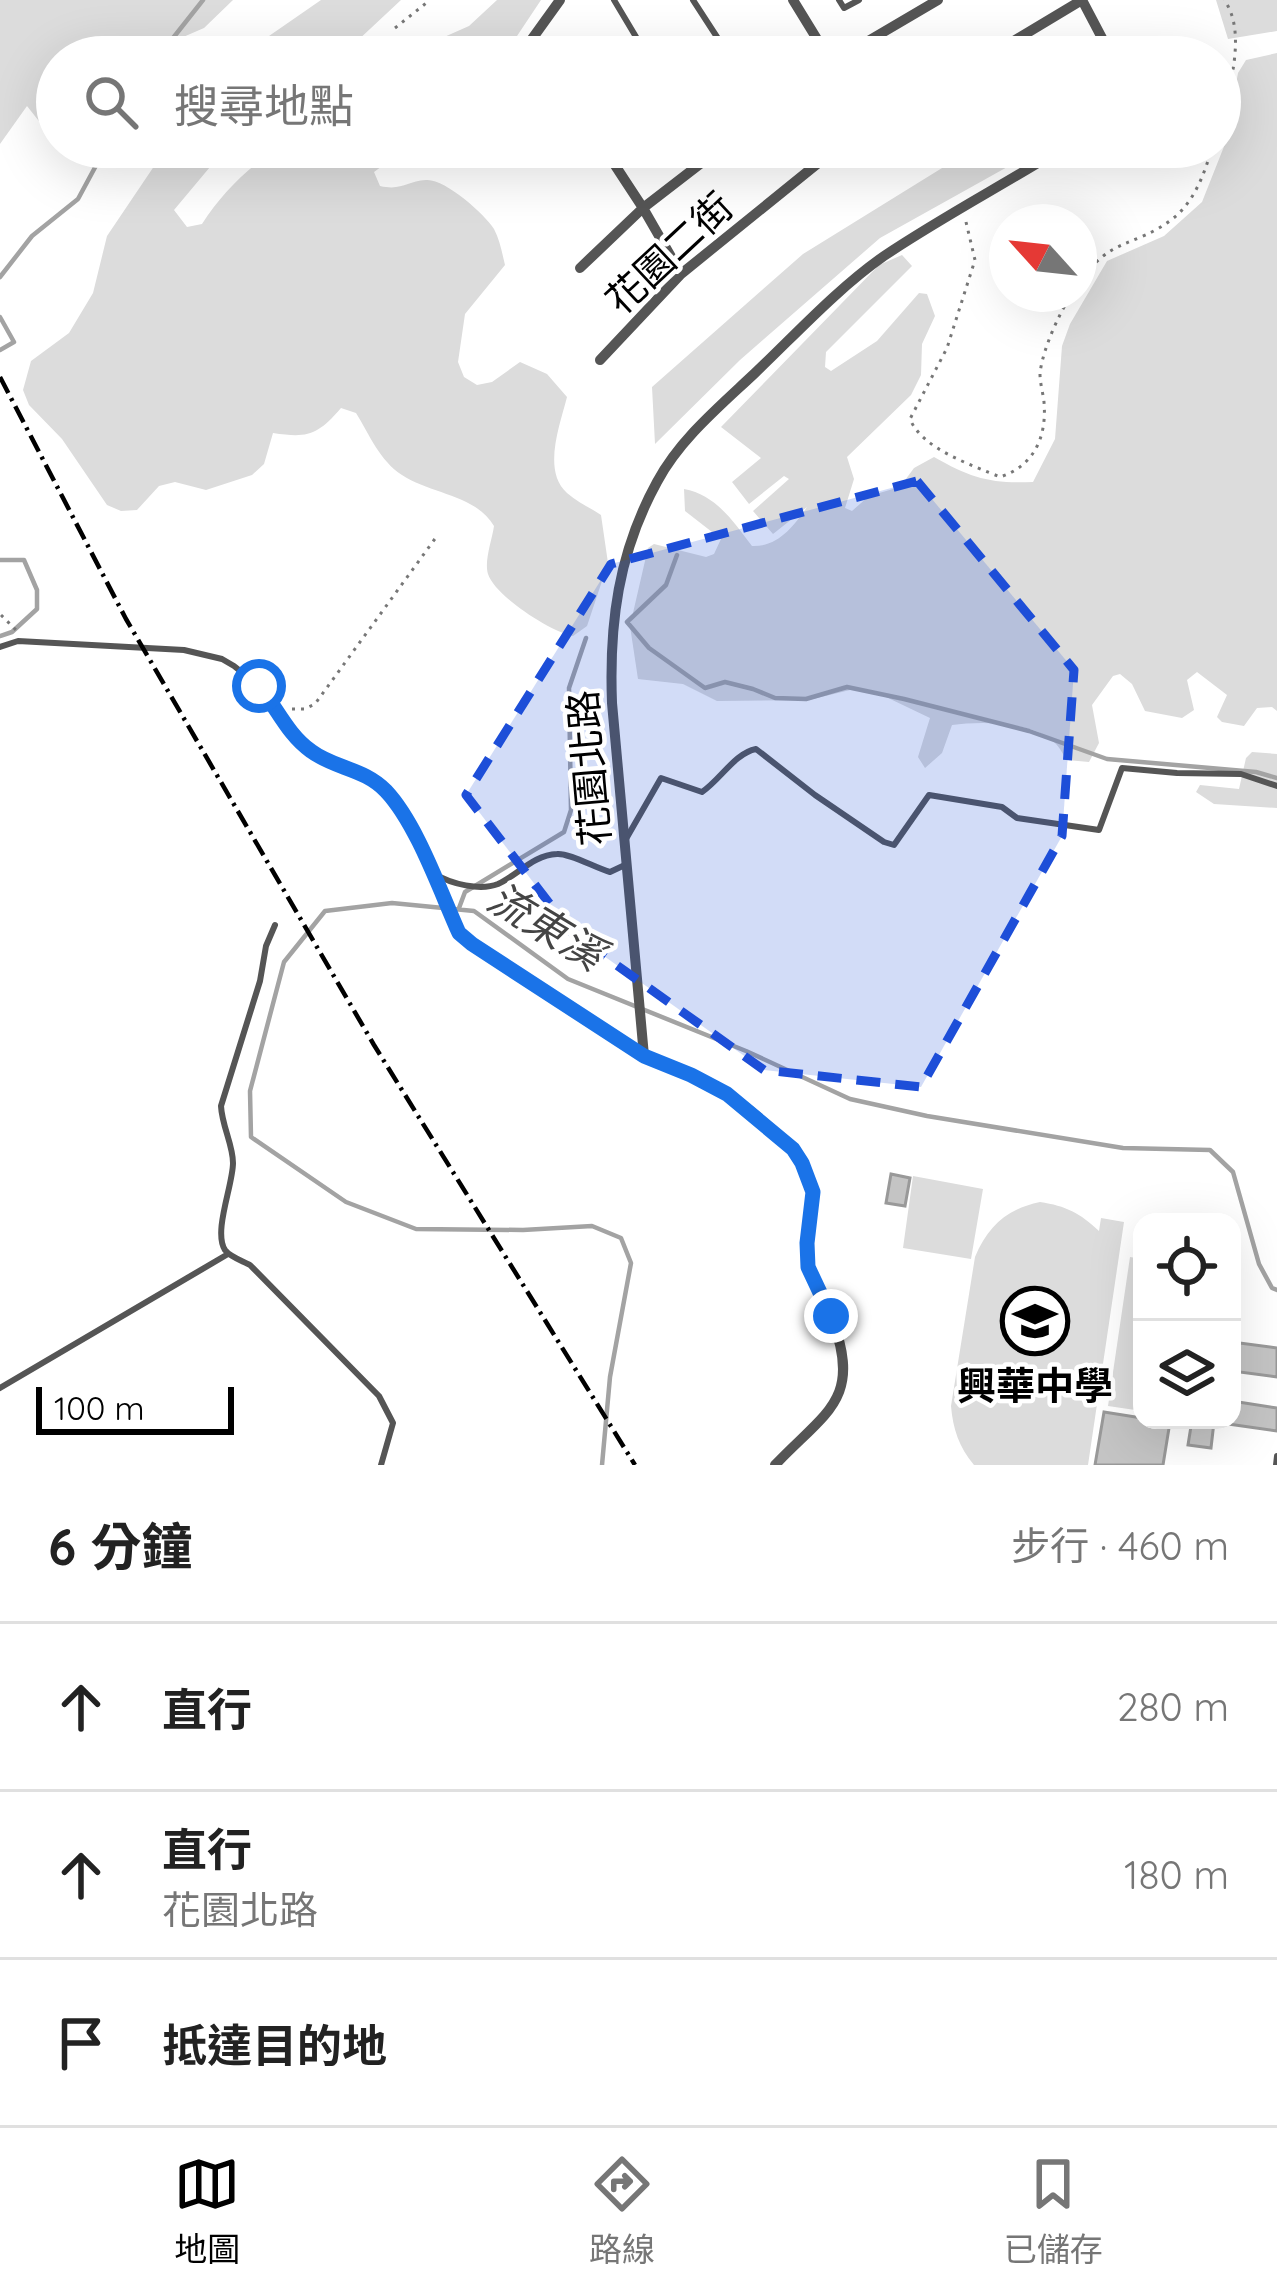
<!DOCTYPE html>
<html lang="zh-TW">
<meta charset="utf-8">
<style>
body{margin:0;font-family:Quicksand,"Noto Sans TC",sans-serif;background:#f6f6f6;color:#222}
.controls{position:absolute;right:36px;bottom:36px;display:grid;overflow:hidden;border-radius:24px;box-shadow:0 12px 48px #0002}
.controls button{width:108px;height:108px;display:grid;place-items:center;padding:0;border:0;border-bottom:3px solid #e0e0e0;background:#fff;color:#222;font:60px sans-serif}
.compass{position:absolute;left:989px;top:204px;width:108px;height:108px;border-radius:50%;background:#fff;box-shadow:0 12px 48px #0002;rotate:297deg}
.scale{position:absolute;left:36px;bottom:30px;width:198px;box-sizing:border-box;padding-left:12px;border:6px solid #000;border-top:0;font-size:33px;line-height:42px;white-space:nowrap;color:#000;-webkit-text-stroke:9px #fff;paint-order:stroke}
.stop{position:absolute;width:36px;height:36px;margin:-27px;border:9px solid #1a73e8;border-radius:50%;background:#fff}
.stop.end{background:#1a73e8;border-color:#fff;box-shadow:0 3px 12px #0008}
.list{margin:0;padding:0;list-style:none}
h2{display:flex;justify-content:space-between;align-items:center;height:156px;margin:0;padding:0 48px;font-size:51px}
h2 small{font-size:39px;font-weight:400;color:#767676}
.list li{display:grid;grid-template-columns:78px 1fr auto;gap:36px;align-items:center;box-sizing:border-box;height:168px;padding:0 48px;border-top:3px solid #e0e0e0}
.list b{display:block;font-size:45px;white-space:nowrap}
.list p{margin:0;font-size:39px;white-space:nowrap;color:#767676}
.list em{font-size:39px;font-style:normal;color:#767676}
.icon{flex:none;width:66px;height:66px;fill:none;stroke:currentColor;stroke-width:2;stroke-linecap:round;stroke-linejoin:round}
.map{position:relative;flex:none;width:1277px;height:1465px;overflow:hidden}
.search{position:absolute;background:#fff;box-shadow:0 12px 48px #0002;left:36px;right:36px;top:36px;height:132px;display:flex;align-items:center;gap:30px;box-sizing:border-box;padding:0 42px;border-radius:66px;color:#767676;font-size:45px}
.sheet{height:660px;background:#fff}
nav{display:flex;justify-content:space-around;align-items:center;box-sizing:border-box;height:168px;border-top:3px solid #e0e0e0;background:#fff;font-size:33px;color:#767676}
nav a{display:grid;justify-items:center;gap:6px}
nav .on{color:#000}
.map>svg:first-child{display:block}
.green{fill:#dcdcdc}
.lines{fill:none;stroke-linecap:round;stroke-linejoin:round}
.stream{stroke:#a3a3a3;stroke-width:4.5}
.building{fill:#c4c4c4;stroke:#999;stroke-width:3}
.path{stroke:#777;stroke-width:3;stroke-dasharray:3 6;stroke-linecap:butt}
.lane{stroke:#555;stroke-width:6}
.street{stroke:#555;stroke-width:10}
.rail{stroke:#000;stroke-width:4.5;stroke-dasharray:18 6 3 6;stroke-linecap:butt}
.route{stroke:#1a73e8;stroke-width:15}
.marked{fill:#1d4ed8;fill-opacity:0.2;stroke:#1d4ed8;stroke-width:9;stroke-dasharray:24 15;stroke-linejoin:round}
.labels{text-anchor:middle;stroke-width:9;stroke-linejoin:round;paint-order:stroke}
.street-label{font-size:39px;fill:#000;stroke:#fff}
.poi-label{font-size:39px;font-weight:bold;fill:#000;stroke:#fff}
.water-label{font-size:42px;font-style:italic;fill:#444;stroke:#fff}
</style>
<div class="map">
<svg width="1277" height="1465" viewBox="0 0 1277 1465">
<rect width="100%" height="100%" fill="#fff"/>
<!-- green -->
<path class="green" d="M 0,0 L 233,0 L 204,28 L 137,57 L 57,57 L 57,144 L 27,106 L 0,144 Z
M 321,0 L 401,0 L 340,57 L 249,57 L 256,45 Z
M 497,0 L 541,0 L 503,57 L 416,57 L 442,38 L 469,26 Z
M 1216,0 L 1277,0 L 1277,31 L 1228,39 Z
M 1277,53 L 1277,711 L 1272,707 L 1257,708 L 1244,726 L 1222,722 L 1217,717 L 1227,695 L 1197,672 L 1187,680 L 1194,710 L 1182,718 L 1145,711 L 1132,684 L 1120,674 L 1113,676 L 1092,705 L 1099,743 L 1089,762 L 1067,760 C 1063,755 1061,749 1056,744 C 1035,721 981,721 952,725 L 942,753 L 925,768 L 918,757 L 930,718 L 884,696 L 854,689 L 809,700 L 717,701 L 683,684 L 638,679 L 630,626 L 648,548 L 654,544 L 706,557 L 714,554 L 721,539 L 685,511 L 684,489 C 716,495 733,521 752,546 C 778,547 793,527 807,507 L 773,534 L 753,511 L 789,479 L 784,476 L 749,504 L 732,482 L 761,458 L 721,427 L 879,265 L 902,255 L 912,266 L 826,352 L 825,367 L 831,371 L 877,341 L 919,293 L 927,294 L 935,316 L 922,344 L 921,375 L 911,395 L 847,457 L 854,479 L 845,508 L 852,511 L 869,496 L 900,487 L 914,468 L 934,457 C 971,478 991,484 1033,482 L 1055,439 L 1062,346 L 1070,324 L 1107,261 L 1164,236 L 1202,202 L 1225,144 L 1238,73 L 1246,60 Z
M 167,147 L 234,147 L 215,161 L 174,210 L 187,227 L 202,224 C 222,193 248,167 280,147 L 408,147 L 374,172 L 380,186 C 402,191 407,181 426,180 C 444,178 485,214 494,229 C 500,240 502,253 505,265 L 465,314 L 458,362 L 464,377 L 477,385 L 492,382 L 520,362 L 547,374 L 567,397 C 560,425 542,471 567,493 C 577,502 591,508 601,515 L 608,563 L 587,626 L 573,636 C 551,632 495,596 488,574 C 484,561 492,540 494,526 C 476,495 431,494 402,475 C 380,461 369,434 356,413 L 341,408 C 317,436 307,438 273,433 L 264,464 L 252,475 L 206,490 L 175,482 L 159,486 L 137,510 L 121,511 L 107,505 L 62,439 L 29,405 L 23,390 L 31,361 L 69,333 L 93,293 L 107,236 Z
M 976,147 L 1037,147 L 1018,161 L 880,238 L 740,360 L 655,444 L 652,387 L 803,254 Z
M 1252,752 L 1277,754 L 1277,808 L 1214,804 L 1196,792 L 1200,785 L 1239,789 L 1246,758 Z
M 913,1176 L 983,1189 L 971,1259 L 903,1248 Z
M 1040,1202 C 1066,1206 1080,1213 1099,1231 L 1101,1218 L 1124,1222 L 1088,1465 L 974,1465 C 959,1447 953,1429 951,1406 L 975,1257 C 988,1226 1007,1209 1040,1202 Z
M 1130,1257 L 1142,1259 L 1142,1411 L 1108,1406 Z"/>
<g class="lines">
<!-- stream -->
<path class="stream" d="M 158,57 L 203,0
M 0,277 L 32,236 L 78,199 L 106,147
M 0,317 L 14,342 L 0,350
M 677,555 L 666,585 L 627,622 L 649,648 L 705,688 L 725,682 L 753,689 L 775,698 L 806,699 L 847,687 L 904,699 L 1029,731 L 1107,759 L 1256,772 L 1277,778
M 0,560 L 24,560 L 37,590 L 37,609 L 12,632 L 0,636
M 459,908 L 465,892 L 564,832 L 571,810 L 569,688 L 586,638
M 602,1465 L 610,1377 L 631,1263 L 621,1238 L 592,1226 L 523,1230 L 416,1229 L 346,1202 L 251,1137 L 250,1091 L 284,962 L 325,911 L 392,903 L 474,911 L 568,979 L 746,1051 L 850,1099 L 927,1116 L 1123,1148 L 1210,1150 L 1233,1172 L 1259,1264 L 1272,1288 L 1277,1290"/>
</g>
<!-- building -->
<path class="building" d="M 891,1174 L 910,1178 L 905,1206 L 886,1203 Z
M 1232,1342 L 1277,1348 L 1277,1377 L 1232,1371 Z
M 1232,1401 L 1277,1408 L 1277,1431 L 1214,1422 L 1211,1448 L 1188,1445 L 1192,1420 L 1232,1420 Z
M 1104,1412 L 1142,1418 L 1142,1420 L 1170,1422 L 1163,1465 L 1095,1465 Z"/>
<g class="lines">
<!-- path -->
<path class="path" d="M 395,28 L 430,0
M 1220,122 C 1230,89 1247,30 1224,0
M 966,222 L 975,260 L 947,348 L 910,419 C 922,449 972,465 1000,477 C 1034,466 1047,437 1044,402 C 1043,393 1040,383 1040,374 C 1042,351 1059,313 1072,294
M 1079,283 C 1110,237 1133,248 1171,220 C 1194,203 1205,173 1212,147
M 1,615 L 17,631
M 292,709 L 304,709 L 315,704 L 437,536"/>
<!-- lane -->
<path class="lane" d="M 614,0 L 648,57
M 693,0 L 730,57
M 839,0 L 844,8 L 859,0
M 0,647 L 18,641 L 184,650 L 222,659 L 234,666 L 259,686 L 279,709 L 289,730 L 299,743 L 331,763 L 358,770 L 373,779 L 388,793 L 405,816 L 459,933 L 504,968 L 644,1056
M 626,839 L 661,778 L 702,792 C 720,780 735,753 756,749 L 815,795 L 884,842 L 894,845 L 929,795 L 1002,807 L 1017,818 L 1099,830 L 1122,768 L 1177,773 L 1241,774 L 1277,786
M 435,874 C 451,884 480,891 498,884 C 518,875 533,855 557,854 C 570,853 595,868 610,872 L 627,864
M 275,925 L 266,946 L 260,981 L 221,1106 C 222,1126 233,1145 233,1163 C 233,1185 213,1232 225,1250 C 230,1257 243,1261 250,1265 L 379,1396 L 393,1423 L 381,1465
M 0,1388 L 228,1254
M 1276,1465 L 1277,1456"/>
<!-- street -->
<path class="street" d="M 793,0 L 828,57
M 533,39 L 544,57
M 519,57 L 560,0
M 841,57 L 938,0
M 987,57 L 1082,0 L 1112,57
M 603,147 L 643,208 L 681,274
M 580,268 L 643,208 L 722,147
M 600,360 L 681,274 L 838,147
M 775,1465 C 825,1412 863,1400 832,1319 C 825,1300 810,1280 807,1260 C 803,1236 817,1212 812,1187 C 804,1150 744,1102 711,1085 C 690,1073 666,1065 644,1056 L 612,703 C 609,624 618,553 657,482 C 680,439 720,406 755,373 C 796,334 837,289 884,256 C 942,217 1005,184 1064,147"/>
<!-- rail -->
<path class="rail" d="M 0,377 L 126,619 L 374,1045 L 635,1465"/>
</g>
<g class="lines">
<!-- route -->
<path class="route" d="M 259,686 C 277,708 288,735 311,751 C 335,769 364,768 386,791 C 417,824 440,891 459,933 L 472,944 L 644,1056 L 691,1075 L 727,1094 L 793,1149 L 802,1163 L 813,1192 L 807,1243 L 808,1267 L 831,1316"/>
</g>
<!-- marked area -->
<path class="marked" d="M 917,481 L 1074,670 L 1062,836 L 921,1087 L 764,1070 L 573,934 L 466,795 L 611,564 Z"/>
<!-- icons -->
<defs>
<g id="school-ring" transform="scale(3.45)"><circle r="9.5" fill="#fff" stroke="#000" stroke-width="1.5"/><path d="M0-5L7-2L0 1L-7-2ZM-4 1L0 2.5L4 1V4Q0 6-4 4Z" fill="#000"/></g>
</defs>
<g fill-rule="evenodd">
<use href="#school-ring" x="1035" y="1321"/>
</g>
<g class="labels">
<!-- street labels -->
<g class="street-label">
<text transform="translate(669 253) rotate(-43)" y="14">花園二街</text>
<text transform="translate(589 768) rotate(-95)" y="14">花園北路</text>
</g>
<!-- poi labels -->
<g class="poi-label">
<text x="1035" y="1400">興華中學</text>
</g>
<!-- water labels -->
<g class="water-label">
<text transform="translate(546 926) rotate(31)" y="15">流東溪</text>
</g>
</g>
</svg>
<div class="controls">
<button><svg class="icon" aria-label="locate" viewBox="0 0 24 24"><circle cx="12" cy="12" r="6"/><path d="M12 2v4M12 18v4M2 12h4M18 12h4"/></svg></button>
<button><svg class="icon" aria-label="layers" viewBox="0 0 24 24"><path d="M12 4l9 5-9 5-9-5zM3 14l9 5 9-5"/></svg></button>
</div>
<svg class="compass" viewBox="-18 -18 36 36"><path d="M0-13l5 13h-10z" fill="#e53935"/><path d="M0 13l5-13h-10z" fill="#767676"/></svg>
<div class="scale">100 m</div>
<div class="stop" style="left:259px;top:686px"></div>
<div class="stop end" style="left:831px;top:1316px"></div>
<div class="search"><svg class="icon" aria-label="search" viewBox="0 0 24 24"><circle cx="10" cy="10" r="6"/><path d="M15 15l6 6"/></svg>搜尋地點</div>
</div>
<section class="sheet">
<h2>6 分鐘<small>步行 · 460 m</small></h2>
<ul class="list">
<li><svg class="icon" aria-label="ahead" viewBox="0 0 24 24"><path d="M12 20V5M6 11l6-6 6 6"/></svg><div><b>直行</b></div><em>280 m</em></li>
<li><svg class="icon" aria-label="ahead" viewBox="0 0 24 24"><path d="M12 20V5M6 11l6-6 6 6"/></svg><div><b>直行</b><p>花園北路</p></div><em>180 m</em></li>
<li><svg class="icon" aria-label="arrive" viewBox="0 0 24 24"><path d="M6 21V4h12l-3 4 3 4H6"/></svg><div><b>抵達目的地</b></div></li>
</ul>
</section>
<nav>
<a class="on"><svg class="icon" aria-label="map" viewBox="0 0 24 24"><path d="M3 6l6-2 6 2 6-2v14l-6 2-6-2-6 2zM9 4v14M15 6v14"/></svg>地圖</a>
<a><svg class="icon" aria-label="directions" viewBox="0 0 24 24"><path d="M12 3l9 9-9 9-9-9zM9 14v-3h6M13 9l2 2-2 2"/></svg>路線</a>
<a><svg class="icon" aria-label="saved" viewBox="0 0 24 24"><path d="M7 4h10v16l-5-4-5 4z"/></svg>已儲存</a>
</nav>
